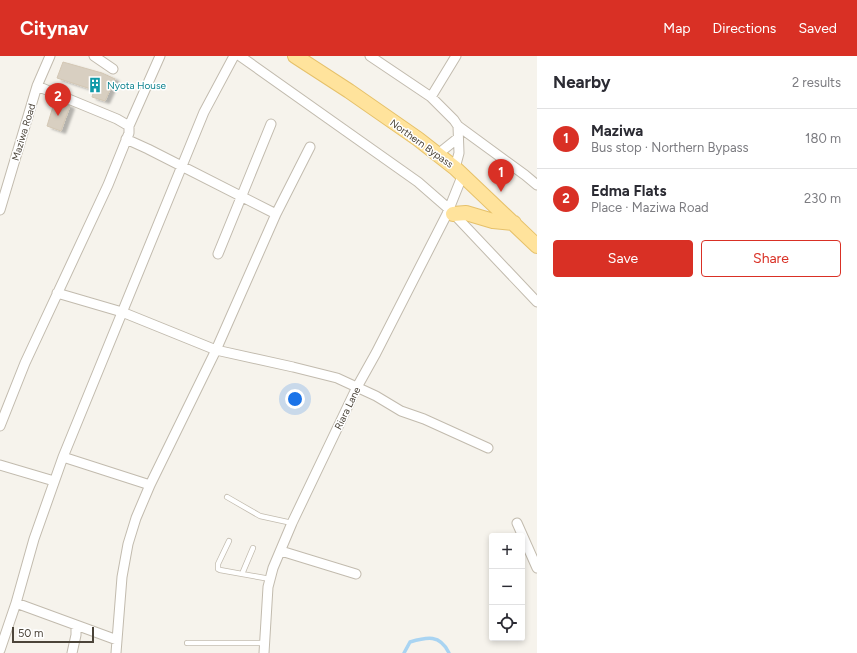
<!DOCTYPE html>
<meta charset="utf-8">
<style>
body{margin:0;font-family:Figtree,sans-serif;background:#f7f7f7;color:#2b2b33}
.controls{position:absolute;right:12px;bottom:12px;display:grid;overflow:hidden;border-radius:4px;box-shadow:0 2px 6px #0003}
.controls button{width:36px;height:36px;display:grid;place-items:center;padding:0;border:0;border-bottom:1px solid #e1e1e2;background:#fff;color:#2b2b33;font:20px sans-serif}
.scale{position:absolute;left:12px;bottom:10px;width:82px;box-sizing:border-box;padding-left:4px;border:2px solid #4b4439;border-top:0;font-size:11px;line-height:14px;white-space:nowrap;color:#4b4439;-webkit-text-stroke:3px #fff;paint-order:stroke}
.you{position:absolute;left:295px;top:343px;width:14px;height:14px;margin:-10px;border:3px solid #fff;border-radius:50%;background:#1a73e8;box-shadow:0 0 0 6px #1a73e833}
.badge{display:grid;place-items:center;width:26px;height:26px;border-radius:50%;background:#d93025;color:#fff;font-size:13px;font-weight:700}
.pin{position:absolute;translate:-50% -33px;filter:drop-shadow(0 1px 2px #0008)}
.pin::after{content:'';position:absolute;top:21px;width:14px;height:12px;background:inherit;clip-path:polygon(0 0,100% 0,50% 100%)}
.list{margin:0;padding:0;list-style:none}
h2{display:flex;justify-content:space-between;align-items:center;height:52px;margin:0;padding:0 16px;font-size:17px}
h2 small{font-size:13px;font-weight:400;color:#7c7c81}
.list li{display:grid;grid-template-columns:26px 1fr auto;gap:12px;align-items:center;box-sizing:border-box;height:60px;padding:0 16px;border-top:1px solid #e1e1e2}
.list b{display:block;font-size:15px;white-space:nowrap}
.list p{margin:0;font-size:13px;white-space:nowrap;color:#7c7c81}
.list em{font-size:13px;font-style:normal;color:#7c7c81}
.actions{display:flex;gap:8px;padding:12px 16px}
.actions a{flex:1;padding:9px 0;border:1px solid #d93025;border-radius:4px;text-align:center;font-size:14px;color:#d93025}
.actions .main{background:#d93025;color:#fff}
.icon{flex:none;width:22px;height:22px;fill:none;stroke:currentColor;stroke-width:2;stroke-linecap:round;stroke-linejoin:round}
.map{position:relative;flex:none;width:537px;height:597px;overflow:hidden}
header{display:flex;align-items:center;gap:24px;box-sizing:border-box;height:56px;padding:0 20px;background:#d93025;color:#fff}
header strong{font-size:19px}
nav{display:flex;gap:22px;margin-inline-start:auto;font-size:14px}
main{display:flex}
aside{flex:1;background:#fff}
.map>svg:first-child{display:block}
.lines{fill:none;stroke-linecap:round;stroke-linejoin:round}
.stream{stroke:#a9d4f2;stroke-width:3.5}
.building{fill:#d8cfc1;stroke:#d3c7b4;filter:url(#shadow)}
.lane-casing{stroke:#c2bbae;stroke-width:6}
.street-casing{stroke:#c2bbae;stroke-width:11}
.primary-casing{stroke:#e6c16a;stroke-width:16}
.lane{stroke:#fff;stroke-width:4.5}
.street{stroke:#fff;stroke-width:9}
.primary{stroke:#ffe39c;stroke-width:14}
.labels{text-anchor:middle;stroke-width:3;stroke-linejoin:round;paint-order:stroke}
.culture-label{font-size:10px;fill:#0d838f;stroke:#fff;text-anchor:start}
.street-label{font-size:10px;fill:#4b4439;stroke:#fff}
</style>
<header>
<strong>Citynav</strong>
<nav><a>Map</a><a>Directions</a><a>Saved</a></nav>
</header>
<main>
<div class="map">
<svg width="537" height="597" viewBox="0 0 537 597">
<defs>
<filter id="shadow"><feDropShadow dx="4.5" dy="2.5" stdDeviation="1" flood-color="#0004"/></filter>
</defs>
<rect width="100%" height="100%" fill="#f6f3ec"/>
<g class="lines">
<!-- stream -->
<path class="stream" d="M 404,597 L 410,586 C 427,581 440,578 449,597"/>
</g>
<!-- building -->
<path class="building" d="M 63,6 L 102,17 L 115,23 L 105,45 L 92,41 L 94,34 L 57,22 Z
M 55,44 L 70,50 L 61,75 L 47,70 Z"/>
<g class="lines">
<!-- lane casing -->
<g class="lane-casing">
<path id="lane" d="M 227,441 L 260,460 L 292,467
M 229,485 L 218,508 L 218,513 L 220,514 L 270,523
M 242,518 L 253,492
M 187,587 L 265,587"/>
</g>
<!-- street casing -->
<g class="street-casing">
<path id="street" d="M 94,0 L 113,13
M 240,0 L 418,126 L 449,153 L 537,246
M 370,0 L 431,41 L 454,64 L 458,70 L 459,97 L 455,112
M 431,41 L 456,0
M 129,70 L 160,0
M 458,70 L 525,119 L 537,129
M 126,83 L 148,93 L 276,158
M 438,98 L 458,82
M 0,154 L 37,30 L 50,0
M 218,198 L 271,68
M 57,237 L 122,256 L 216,294 L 293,311 L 337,322 L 376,340 L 401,355 L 424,363 L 488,392
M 0,370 L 25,307 L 108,129 L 129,77 L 129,70 L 117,63 L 37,30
M 63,401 L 150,429
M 0,409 L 54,425
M 517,467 L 537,512
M 281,495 L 356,518
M 16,547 L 117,584
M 0,594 L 16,547 L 34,483 L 63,401 L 204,56 L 234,0
M 72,597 L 76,579 L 76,569
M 116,597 L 122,521 L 128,488 L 136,462 L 150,429 L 216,294 L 276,158 L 310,91
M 264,597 L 268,531 L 273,512 L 292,467 L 357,331 L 376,297 L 447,158 L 463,118"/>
</g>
<!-- primary casing -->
<g class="primary-casing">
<path id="primary" d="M 295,0 L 349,35 L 418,83 L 455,112 L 537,190
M 453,158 L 466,157 L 493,165 L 514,167"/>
</g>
<!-- lane -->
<use href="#lane" class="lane"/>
<!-- street -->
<use href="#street" class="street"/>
<!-- primary -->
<use href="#primary" class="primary"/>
</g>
<!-- icons -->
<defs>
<g id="building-bare" transform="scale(1.2)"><path d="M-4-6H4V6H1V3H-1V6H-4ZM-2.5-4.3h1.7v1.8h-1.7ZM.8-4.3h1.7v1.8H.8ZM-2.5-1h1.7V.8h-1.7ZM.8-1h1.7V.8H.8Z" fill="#0f9aa8" stroke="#fff" stroke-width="2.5" paint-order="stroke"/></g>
</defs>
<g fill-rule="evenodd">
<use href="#building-bare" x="95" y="29"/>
</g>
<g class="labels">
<!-- culture labels -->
<g class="culture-label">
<text x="107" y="33">Nyota House</text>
</g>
<!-- street labels -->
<g class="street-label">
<text transform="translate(23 76) rotate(-73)" y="4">Maziwa Road</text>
<text transform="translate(422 87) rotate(36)" y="4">Northern Bypass</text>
<text transform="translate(347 352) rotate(-64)" y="4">Riara Lane</text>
</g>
</g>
</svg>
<div class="controls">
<button>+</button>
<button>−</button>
<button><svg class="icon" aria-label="locate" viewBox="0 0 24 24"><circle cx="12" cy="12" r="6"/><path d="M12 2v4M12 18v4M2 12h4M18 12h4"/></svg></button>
</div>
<div class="scale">50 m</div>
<div class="you"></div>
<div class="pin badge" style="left:501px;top:136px">1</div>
<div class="pin badge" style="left:58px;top:60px">2</div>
</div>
<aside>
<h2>Nearby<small>2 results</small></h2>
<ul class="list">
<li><span class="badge">1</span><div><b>Maziwa</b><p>Bus stop · Northern Bypass</p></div><em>180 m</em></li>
<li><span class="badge">2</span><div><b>Edma Flats</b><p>Place · Maziwa Road</p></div><em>230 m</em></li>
</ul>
<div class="actions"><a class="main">Save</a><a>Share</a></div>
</aside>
</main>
